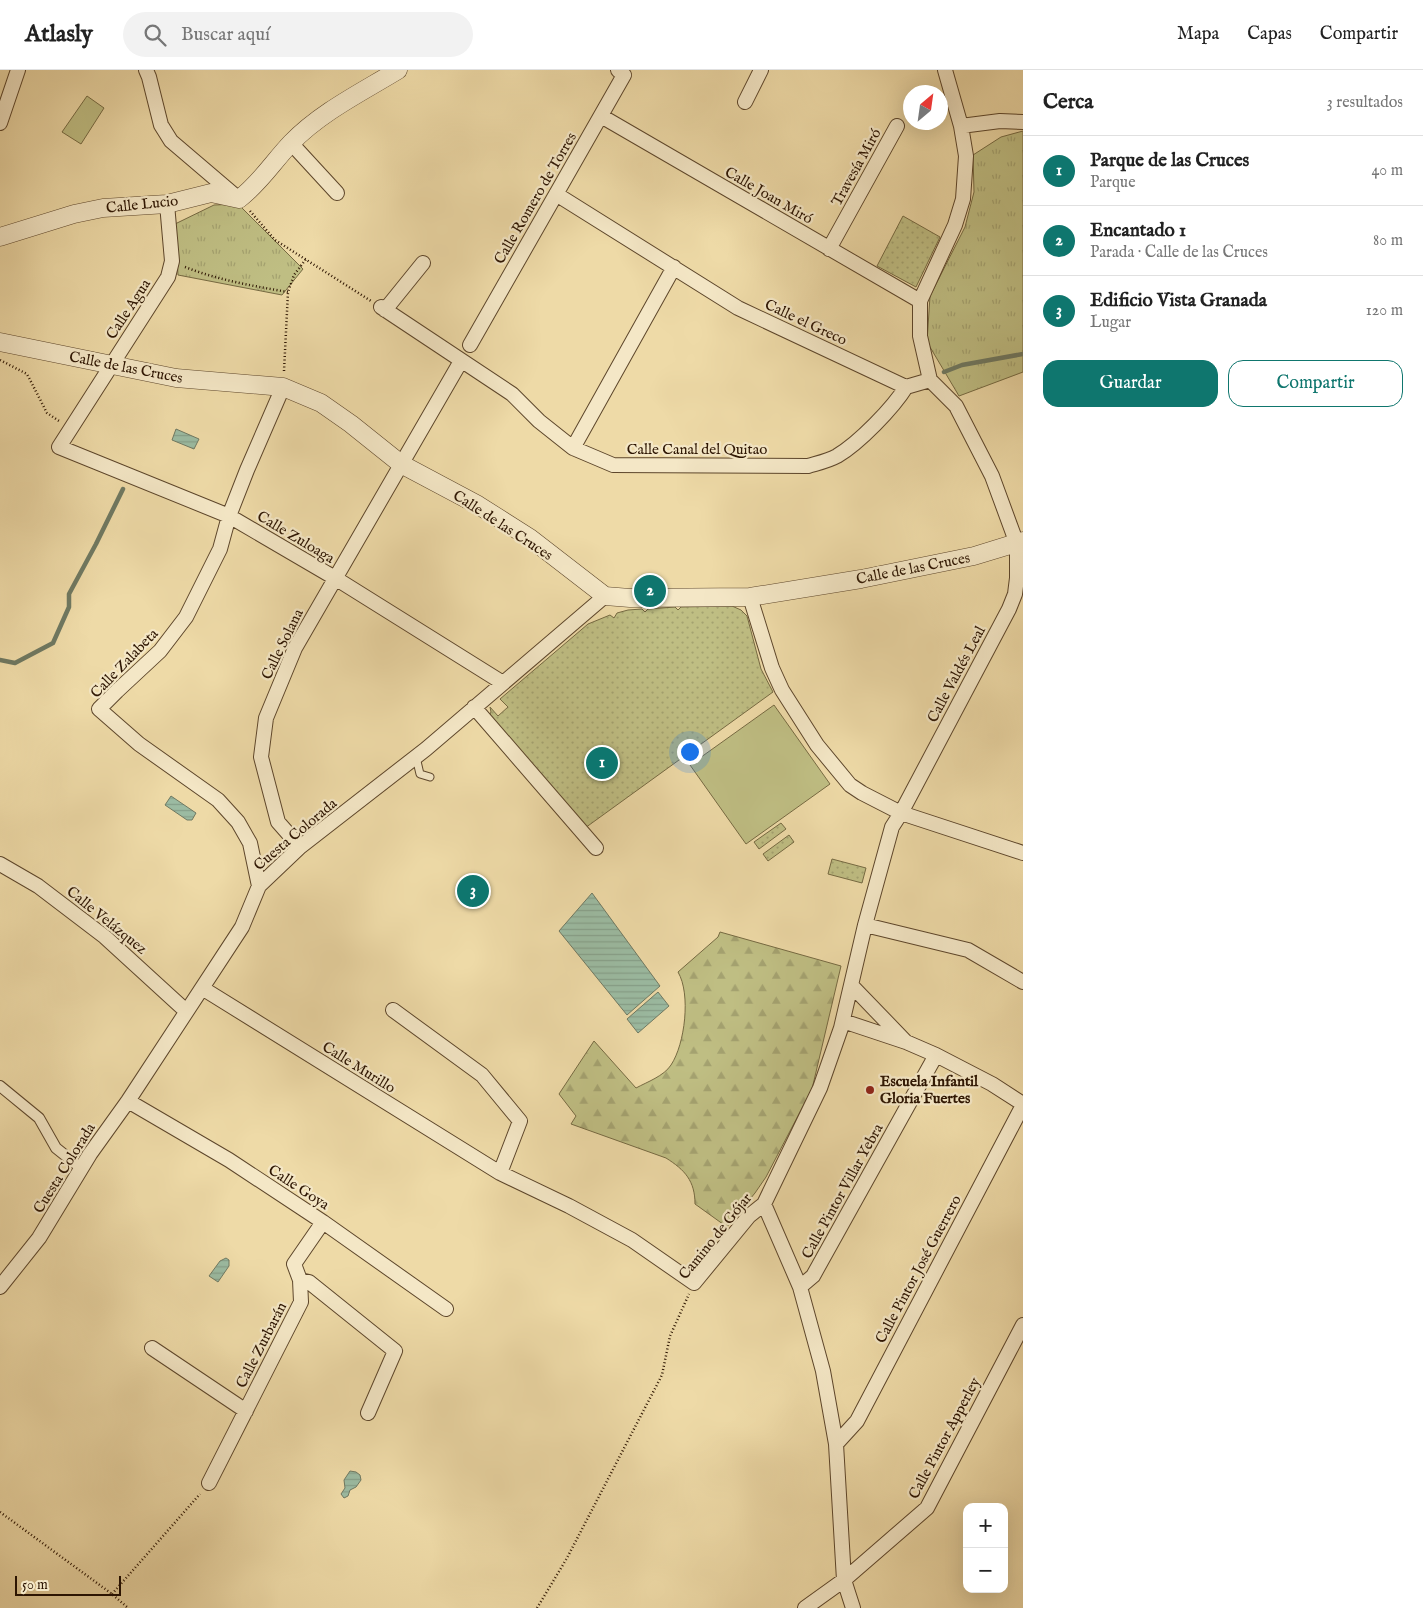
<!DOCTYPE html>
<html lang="es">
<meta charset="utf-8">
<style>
body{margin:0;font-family:"IM FELL English",serif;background:#f2f2f2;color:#222}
.controls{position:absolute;right:15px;bottom:15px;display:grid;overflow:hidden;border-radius:10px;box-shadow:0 5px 20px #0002}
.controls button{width:45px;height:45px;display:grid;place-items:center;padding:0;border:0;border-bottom:1px solid #e0e0e0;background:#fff;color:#222;font:25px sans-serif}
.compass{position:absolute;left:903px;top:15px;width:45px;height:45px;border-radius:50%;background:#fff;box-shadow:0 5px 20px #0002;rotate:29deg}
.scale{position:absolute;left:15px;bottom:12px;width:106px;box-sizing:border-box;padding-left:5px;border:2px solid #2d1502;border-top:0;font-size:14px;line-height:18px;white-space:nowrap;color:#2d1502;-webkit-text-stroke:4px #f4e7c6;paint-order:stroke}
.you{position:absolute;left:689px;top:681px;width:18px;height:18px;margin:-12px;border:4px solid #fff;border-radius:50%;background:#1a73e8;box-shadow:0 0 0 8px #1a73e833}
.badge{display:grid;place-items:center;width:32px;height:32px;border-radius:50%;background:#0f766e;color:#fff;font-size:16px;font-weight:700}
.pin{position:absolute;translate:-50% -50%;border:2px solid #fff;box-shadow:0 1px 5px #0006}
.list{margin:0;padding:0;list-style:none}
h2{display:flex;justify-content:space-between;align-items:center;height:65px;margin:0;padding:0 20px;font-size:21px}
h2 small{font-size:16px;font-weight:400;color:#767676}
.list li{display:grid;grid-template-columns:32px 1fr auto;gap:15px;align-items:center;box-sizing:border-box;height:70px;padding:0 20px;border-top:1px solid #e0e0e0}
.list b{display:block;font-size:19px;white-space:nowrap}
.list p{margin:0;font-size:16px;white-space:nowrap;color:#767676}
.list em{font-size:16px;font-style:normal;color:#767676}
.actions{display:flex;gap:10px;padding:15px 20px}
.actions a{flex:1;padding:11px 0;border:1px solid #0f766e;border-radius:15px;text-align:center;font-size:18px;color:#0f766e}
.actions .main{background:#0f766e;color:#fff}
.icon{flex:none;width:28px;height:28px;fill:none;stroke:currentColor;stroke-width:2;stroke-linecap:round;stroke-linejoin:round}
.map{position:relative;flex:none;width:1023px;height:1538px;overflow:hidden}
header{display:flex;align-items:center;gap:30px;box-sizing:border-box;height:70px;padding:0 25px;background:#fff;border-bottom:1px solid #e0e0e0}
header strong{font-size:24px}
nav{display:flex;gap:28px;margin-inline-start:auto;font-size:18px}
.search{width:350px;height:45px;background:#f2f2f2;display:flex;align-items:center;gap:12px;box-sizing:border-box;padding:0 18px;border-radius:28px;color:#767676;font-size:19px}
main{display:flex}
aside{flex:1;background:#fff}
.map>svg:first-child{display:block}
.grass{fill:url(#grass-tufts);stroke:#766a42}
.forest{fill:url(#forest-firs);stroke:#766a42}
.park{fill:url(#park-dots);stroke:#766a42}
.pitch{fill:#bfbe83;stroke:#766a42}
.water{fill:url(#water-rules);stroke:#6f7962}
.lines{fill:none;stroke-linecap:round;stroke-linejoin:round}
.stream{stroke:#6f7962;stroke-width:4.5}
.service-casing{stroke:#5d462b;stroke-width:9}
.pedestrian-casing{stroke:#5d462b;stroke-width:12}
.minor-casing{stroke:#5d462b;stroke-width:16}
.tertiary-casing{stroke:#5d462b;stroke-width:19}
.path{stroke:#2d1502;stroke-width:2.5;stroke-dasharray:1 2.5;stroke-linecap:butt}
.service{stroke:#f4e7c6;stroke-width:7}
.pedestrian{stroke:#f4e7c6;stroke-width:10}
.minor{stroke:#f4e7c6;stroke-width:14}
.tertiary{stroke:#f4e7c6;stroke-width:18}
.poi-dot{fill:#8f2418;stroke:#f4e7c6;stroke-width:2}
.labels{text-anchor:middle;stroke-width:4.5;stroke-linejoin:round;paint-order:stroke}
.street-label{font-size:15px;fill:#2d1502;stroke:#f4e7c6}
.poi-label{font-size:15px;font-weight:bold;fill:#2d1502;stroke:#f4e7c6;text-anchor:start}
</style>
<header>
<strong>Atlasly</strong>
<div class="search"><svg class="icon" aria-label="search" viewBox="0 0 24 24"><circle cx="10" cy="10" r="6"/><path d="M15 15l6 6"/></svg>Buscar aquí</div>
<nav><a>Mapa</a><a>Capas</a><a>Compartir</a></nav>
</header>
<main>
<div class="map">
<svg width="1023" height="1538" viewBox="0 0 1023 1538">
<defs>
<pattern id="grass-tufts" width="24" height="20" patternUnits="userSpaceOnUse" patternTransform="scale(1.25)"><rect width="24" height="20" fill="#bfbe83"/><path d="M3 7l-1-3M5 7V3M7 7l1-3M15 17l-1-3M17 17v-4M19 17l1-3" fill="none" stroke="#a4a270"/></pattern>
<pattern id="forest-firs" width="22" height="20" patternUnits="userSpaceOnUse" patternTransform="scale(1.25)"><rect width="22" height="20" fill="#bfbe83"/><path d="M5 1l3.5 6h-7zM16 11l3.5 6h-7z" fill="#a4a270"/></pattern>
<pattern id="park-dots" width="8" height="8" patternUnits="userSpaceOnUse" patternTransform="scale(1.25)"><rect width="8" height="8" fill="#bfbe83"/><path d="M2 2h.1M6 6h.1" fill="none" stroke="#a4a270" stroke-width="1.8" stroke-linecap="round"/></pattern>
<pattern id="water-rules" width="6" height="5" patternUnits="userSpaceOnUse" patternTransform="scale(1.25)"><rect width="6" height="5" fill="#9bbba2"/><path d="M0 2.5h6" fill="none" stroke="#86a08a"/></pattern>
</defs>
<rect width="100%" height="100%" fill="#eedaa7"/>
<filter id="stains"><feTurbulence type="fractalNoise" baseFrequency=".004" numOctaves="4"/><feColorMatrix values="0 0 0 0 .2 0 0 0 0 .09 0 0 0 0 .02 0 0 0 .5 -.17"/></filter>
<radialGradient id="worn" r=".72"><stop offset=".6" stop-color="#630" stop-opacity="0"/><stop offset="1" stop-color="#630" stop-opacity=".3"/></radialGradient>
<!-- grass -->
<path class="grass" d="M 1023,61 L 1023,302 L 959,326 L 927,272 L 930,226 L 965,157 L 974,122 L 973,85 L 1001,67 Z
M 238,134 L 303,199 L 282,225 L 178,205 L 175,154 L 214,135 Z"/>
<!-- forest -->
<path class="forest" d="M 720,862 L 841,896 L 812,1019 L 766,1107 L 755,1123 L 727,1157 L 695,1134 C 695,1111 685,1100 666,1088 L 571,1054 L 576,1046 L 559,1024 L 594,971 L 636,1018 C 647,1012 664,1006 671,995 C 685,974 691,924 678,902 L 718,867 Z"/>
<!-- park -->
<path class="park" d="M 903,146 L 940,167 L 916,217 L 877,196 Z
M 732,536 L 741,540 L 747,546 L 761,599 L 773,622 L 585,758 L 489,646 L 491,642 L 490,637 L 498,646 L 508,637 L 500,629 L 588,554 L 610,545 L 614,548 L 617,543 L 628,540 L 642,539 L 645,542 L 648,539 L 675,537 L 678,540 L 681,537 Z
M 781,753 L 786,759 L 759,779 L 754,772 Z
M 789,765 L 794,772 L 768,791 L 763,784 Z
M 832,789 L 866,798 L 862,813 L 828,804 Z"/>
<!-- pitch -->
<path class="pitch" d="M 87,26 L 104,38 L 81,74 L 62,62 Z
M 774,635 L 830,714 L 746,774 L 690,695 Z"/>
<!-- water -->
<path class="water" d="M 176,359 L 199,369 L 194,379 L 172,370 Z
M 171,726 L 196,743 L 192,750 L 187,750 L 165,735 Z
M 592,823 L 660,916 L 627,945 L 559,861 Z
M 658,922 L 669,936 L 638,963 L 627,949 Z
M 226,1188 L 229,1190 L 229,1196 L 218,1212 L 209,1206 L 220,1191 Z
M 350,1401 L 356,1402 L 360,1405 L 361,1410 L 356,1417 L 350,1420 L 348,1426 L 344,1428 L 341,1424 L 345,1418 L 344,1410 Z"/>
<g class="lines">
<!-- stream -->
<path class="stream" d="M 944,302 L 962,295 L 1023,284
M 0,590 L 15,593 L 53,573 L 69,537 L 69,524 L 96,474 L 123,419"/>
<!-- service casing -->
<g class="service-casing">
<path id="service" d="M 416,687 L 420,704 L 430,707"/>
</g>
<!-- pedestrian casing -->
<g class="pedestrian-casing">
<path id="pedestrian" d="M 0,1016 L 39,1048 L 56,1078 L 81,1098"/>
</g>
<!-- minor casing -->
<g class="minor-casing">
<path id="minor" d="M 146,0 L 149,7 L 161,55 L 171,71 L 239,129
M 745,32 L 761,0
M 601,46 L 920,231
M 0,53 L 18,0
M 961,56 L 1000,51 L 1023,52
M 291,73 L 337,123
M 556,124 L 738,238 L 906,317 L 930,310
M 167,134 L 172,191 L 168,207 L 59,377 L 229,446 L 335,508 L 503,613
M 829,179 L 897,56
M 381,237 L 512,324 L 539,351 L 573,378 L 613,395 L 808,396 C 818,393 828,391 837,386 C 859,373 893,338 906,317
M 385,240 L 423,193
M 470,275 L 624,5 L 618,0
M 573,378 L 674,197
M 750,527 L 772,598 L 782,620 L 817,675 L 850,715 L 862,723 L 901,743 L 1023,783
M 474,637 L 596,778
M 300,777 L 278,752 L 261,687 L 266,648 L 295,578 L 461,291
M 0,794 L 38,816 L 105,867 L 186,941
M 259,816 L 250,773 L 238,752 L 218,730 L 139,674 L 99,639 L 117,621 L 160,581 L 186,547 L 220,479 L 229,446 L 247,400 L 283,317
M 865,855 L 968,880 L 1023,912
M 852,916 L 906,972 L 936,985 L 992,1014 L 1023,1034
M 202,918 L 500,1103 L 569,1136 L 632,1170 L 694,1213 L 749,1146 L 764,1134 L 820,1018 L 841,958 L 865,855 L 892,757 L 901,743 L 1009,539 L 1015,524 L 1017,508 L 1017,474 L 992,406 L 956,336 L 930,310 L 920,266 L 920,231 L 955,155 L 963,129 L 966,86 L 961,56 L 945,0
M 393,940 L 482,1005 L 520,1051 L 500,1103
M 843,951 L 906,972
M 128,1031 L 229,1090 L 323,1152 L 446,1239
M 764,1134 L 800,1217 L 823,1301 L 836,1374 L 844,1510 L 853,1538
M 300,1210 L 309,1212 L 395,1281 L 368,1343
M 0,1217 L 39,1168 L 90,1084 L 128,1031 L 242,857 L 259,816 L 300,777 L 426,679 L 605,526
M 800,1217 L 813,1206 L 936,985
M 152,1278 L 246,1341
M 836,1374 L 857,1351 L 1023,1035
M 209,1413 L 301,1232 L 300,1210 L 294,1194 L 323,1152
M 805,1538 L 844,1510 L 927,1438 L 1023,1255"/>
</g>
<!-- tertiary casing -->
<g class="tertiary-casing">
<path id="tertiary" d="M 0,167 L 74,144 L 103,138 L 167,134 L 211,123 L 239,129 C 260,113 273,92 291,73 C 321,42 362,22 398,0
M 0,272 L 176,308 L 283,317 L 321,333 L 351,354 L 401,394 L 478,435 L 530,468 L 605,526 L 630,528 L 750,527 L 861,509 L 974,486 L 1023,471"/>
</g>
<!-- path -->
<path class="path" d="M 250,141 L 275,170 L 371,231
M 185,197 C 218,210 253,216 288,222
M 0,290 L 27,304 L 47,343 L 59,351
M 284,301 L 288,222 L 294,205 L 306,189
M 0,1442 L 112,1524 L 128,1538
M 112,1524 L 200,1424
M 537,1538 L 567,1488 L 662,1305 L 670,1266 L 689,1224"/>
<!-- service -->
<use href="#service" class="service"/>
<!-- pedestrian -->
<use href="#pedestrian" class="pedestrian"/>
<!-- minor -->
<use href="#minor" class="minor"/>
<!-- tertiary -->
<use href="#tertiary" class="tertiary"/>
</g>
<!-- markers -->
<circle class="poi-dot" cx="870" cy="1020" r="5"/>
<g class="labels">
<!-- street labels -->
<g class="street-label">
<text transform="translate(856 97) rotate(-61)" y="5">Travesía Miró</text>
<text transform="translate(769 125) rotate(30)" y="5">Calle Joan Miró</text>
<text transform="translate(535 128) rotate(-60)" y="5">Calle Romero de Torres</text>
<text transform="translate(142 134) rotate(-6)" y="5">Calle Lucio</text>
<text transform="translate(128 239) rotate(-57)" y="5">Calle Agua</text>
<text transform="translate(806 252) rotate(25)" y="5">Calle el Greco</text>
<text transform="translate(126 297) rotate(11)" y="5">Calle de las Cruces</text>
<text x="697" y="384">Calle Canal del Quitao</text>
<text transform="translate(503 455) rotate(33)" y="5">Calle de las Cruces</text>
<text transform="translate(296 467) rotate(31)" y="5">Calle Zuloaga</text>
<text transform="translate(913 498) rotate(-11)" y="5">Calle de las Cruces</text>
<text transform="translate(282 574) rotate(-64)" y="5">Calle Solana</text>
<text transform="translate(124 593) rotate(-46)" y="5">Calle Zalabeta</text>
<text transform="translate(956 604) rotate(-62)" y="5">Calle Valdés Leal</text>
<text transform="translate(295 764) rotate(-40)" y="5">Cuesta Colorada</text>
<text transform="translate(107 850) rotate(39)" y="5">Calle Velázquez</text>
<text transform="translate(359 997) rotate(32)" y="5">Calle Murillo</text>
<text transform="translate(64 1098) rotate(-58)" y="5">Cuesta Colorada</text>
<text transform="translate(299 1117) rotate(33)" y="5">Calle Goya</text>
<text transform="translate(842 1121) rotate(-61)" y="5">Calle Pintor Villar Yebra</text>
<text transform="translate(715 1166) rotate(-51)" y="5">Camino de Gójar</text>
<text transform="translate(918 1199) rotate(-62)" y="5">Calle Pintor José Guerrero</text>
<text transform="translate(261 1275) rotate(-63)" y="5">Calle Zurbarán</text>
<text transform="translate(944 1368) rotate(-62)" y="5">Calle Pintor Apperley</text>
</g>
<!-- poi labels -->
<g class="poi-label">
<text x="880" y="1016">Escuela Infantil<tspan x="880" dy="17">Gloria Fuertes</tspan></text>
</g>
</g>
<rect width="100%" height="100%" filter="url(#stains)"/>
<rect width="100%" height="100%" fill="url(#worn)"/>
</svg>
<div class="controls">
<button>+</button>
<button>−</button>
</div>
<svg class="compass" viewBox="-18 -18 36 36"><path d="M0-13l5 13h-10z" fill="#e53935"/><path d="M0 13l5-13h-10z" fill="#767676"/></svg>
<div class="scale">50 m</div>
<div class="you"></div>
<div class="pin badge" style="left:602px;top:693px">1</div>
<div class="pin badge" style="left:650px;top:521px">2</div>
<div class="pin badge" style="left:473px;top:821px">3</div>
</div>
<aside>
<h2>Cerca<small>3 resultados</small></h2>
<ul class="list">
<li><span class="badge">1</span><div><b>Parque de las Cruces</b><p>Parque</p></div><em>40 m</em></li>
<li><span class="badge">2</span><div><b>Encantado 1</b><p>Parada · Calle de las Cruces</p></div><em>80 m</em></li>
<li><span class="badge">3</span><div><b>Edificio Vista Granada</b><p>Lugar</p></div><em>120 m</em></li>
</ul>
<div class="actions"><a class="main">Guardar</a><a>Compartir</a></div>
</aside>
</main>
